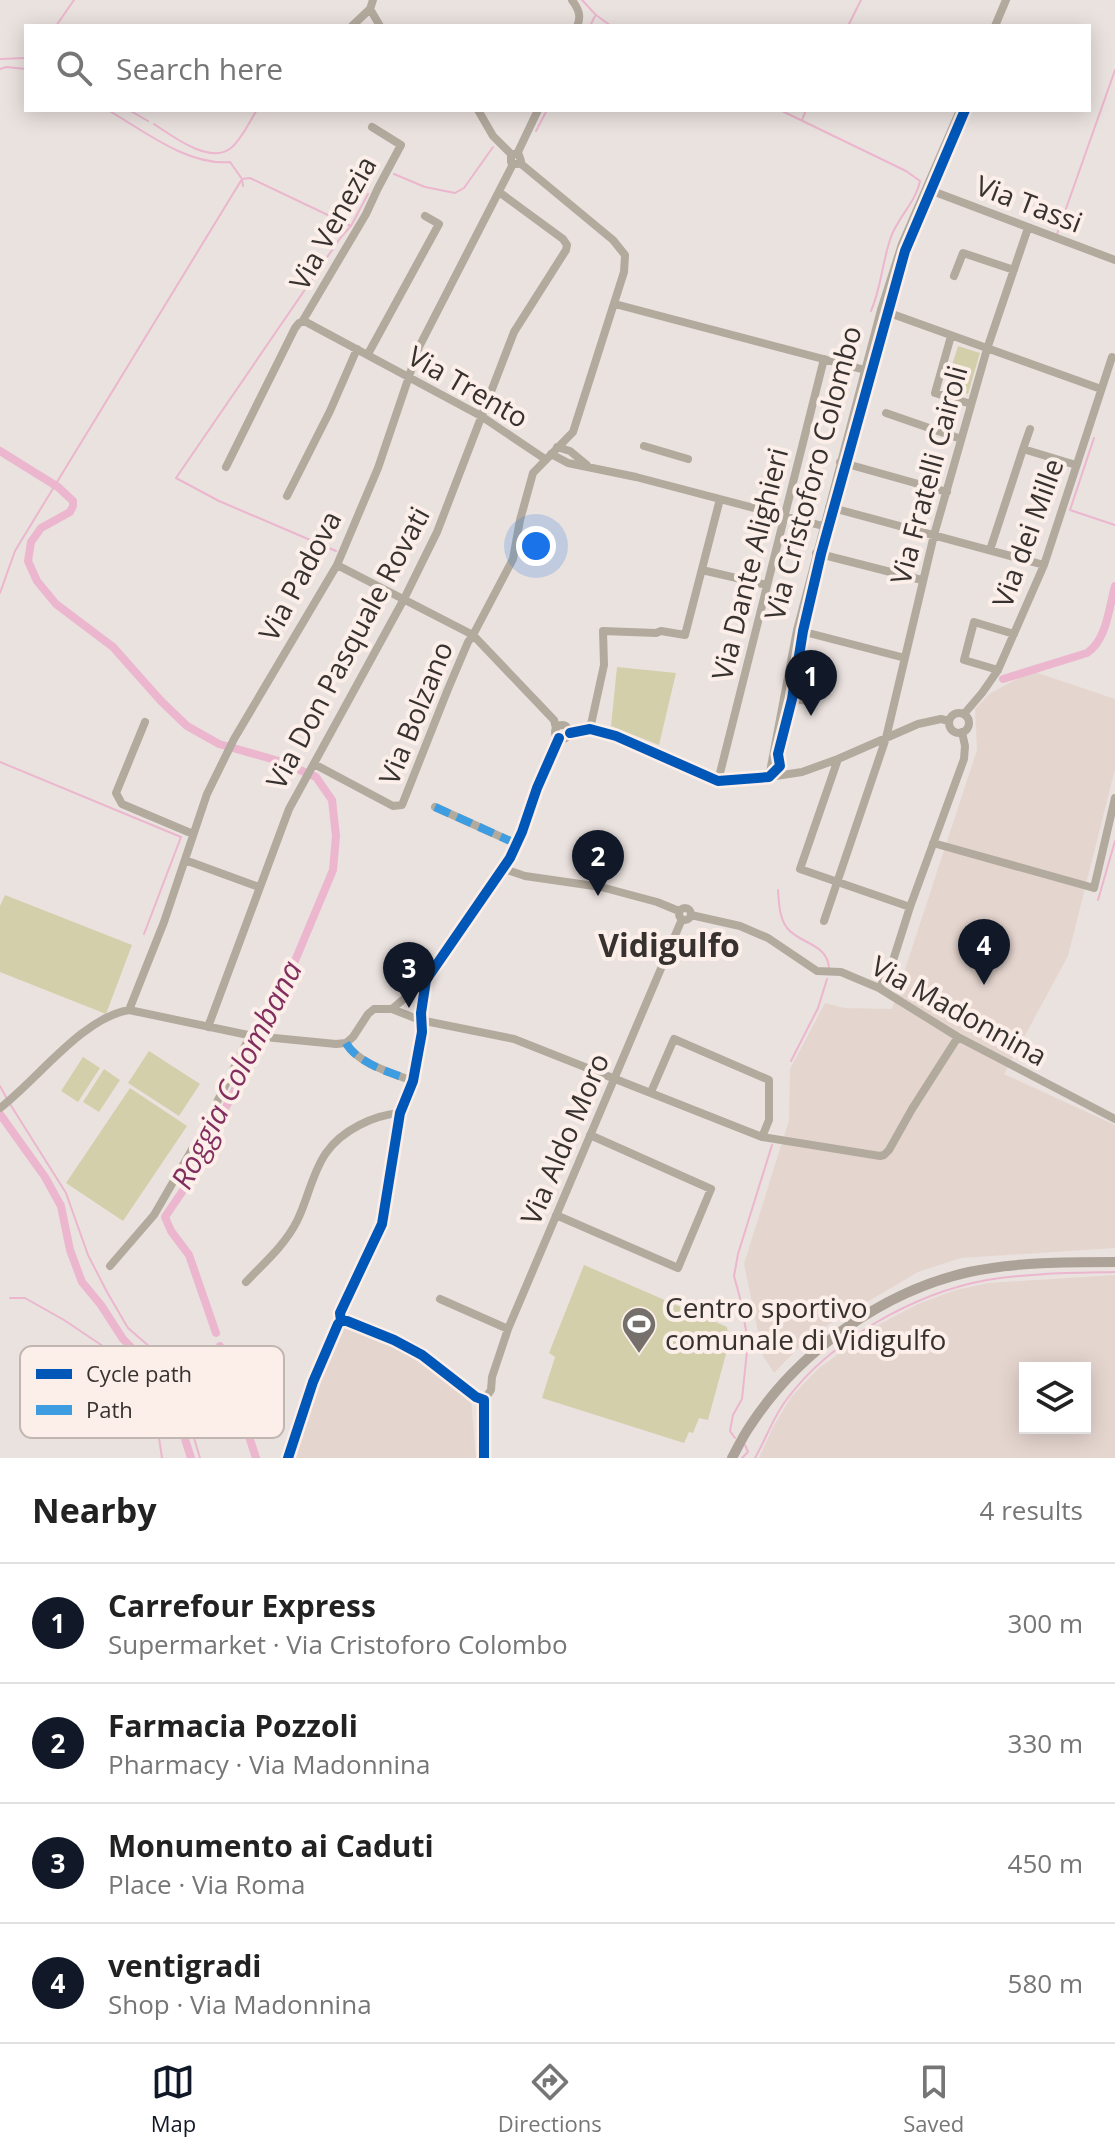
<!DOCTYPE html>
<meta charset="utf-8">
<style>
body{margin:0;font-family:"Open Sans",sans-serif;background:#f2f2f2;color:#222}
.controls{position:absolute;right:24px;bottom:24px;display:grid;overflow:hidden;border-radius:0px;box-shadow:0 4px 20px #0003}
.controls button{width:72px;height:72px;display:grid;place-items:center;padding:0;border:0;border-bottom:2px solid #e0e0e0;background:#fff;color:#222;font:40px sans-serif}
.you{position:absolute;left:536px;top:546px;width:28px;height:28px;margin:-20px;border:6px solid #fff;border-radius:50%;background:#1a73e8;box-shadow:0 0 0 12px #1a73e833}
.badge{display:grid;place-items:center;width:52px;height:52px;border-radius:50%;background:#111827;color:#fff;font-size:26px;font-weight:700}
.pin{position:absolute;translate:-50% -66px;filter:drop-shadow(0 2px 4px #0008)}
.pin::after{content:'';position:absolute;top:42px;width:28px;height:24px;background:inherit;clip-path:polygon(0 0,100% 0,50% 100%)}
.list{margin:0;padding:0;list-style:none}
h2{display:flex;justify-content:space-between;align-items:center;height:104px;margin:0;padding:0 32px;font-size:34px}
h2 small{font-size:26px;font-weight:400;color:#767676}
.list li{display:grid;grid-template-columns:52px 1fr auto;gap:24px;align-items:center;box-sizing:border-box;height:120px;padding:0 32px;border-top:2px solid #e0e0e0}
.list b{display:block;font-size:30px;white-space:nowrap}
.list p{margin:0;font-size:26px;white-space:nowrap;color:#767676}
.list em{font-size:26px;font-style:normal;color:#767676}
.icon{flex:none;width:44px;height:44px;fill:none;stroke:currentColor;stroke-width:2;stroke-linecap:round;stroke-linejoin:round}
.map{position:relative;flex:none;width:1115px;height:1458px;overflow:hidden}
.search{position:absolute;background:#fff;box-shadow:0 4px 20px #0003;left:24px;right:24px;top:24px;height:88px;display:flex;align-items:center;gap:20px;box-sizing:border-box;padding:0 28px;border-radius:0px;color:#767676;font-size:30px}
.sheet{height:584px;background:#fff}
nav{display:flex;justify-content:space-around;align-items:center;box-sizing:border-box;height:112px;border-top:2px solid #e0e0e0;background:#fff;font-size:22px;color:#767676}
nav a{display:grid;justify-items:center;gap:4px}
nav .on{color:#111827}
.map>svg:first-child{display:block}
.built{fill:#e5d5cf;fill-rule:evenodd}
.green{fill:#d3cfab}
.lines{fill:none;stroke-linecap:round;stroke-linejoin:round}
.stream{stroke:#ebb6ce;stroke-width:2}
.canal{stroke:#ebb6ce;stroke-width:8}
.minor{stroke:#b3aa9e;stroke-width:8}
.major{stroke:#aca298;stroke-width:10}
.quiet{stroke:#3e9de1;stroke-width:8;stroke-dasharray:16 8;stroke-linecap:butt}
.cycleway-casing{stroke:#fceee8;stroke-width:15}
.cycleway{stroke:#0057b8;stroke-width:10}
.labels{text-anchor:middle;stroke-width:8;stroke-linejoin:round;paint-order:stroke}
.street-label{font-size:28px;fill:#37322f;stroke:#fceee8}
.poi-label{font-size:28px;fill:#37322f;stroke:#fceee8;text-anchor:start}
.water-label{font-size:30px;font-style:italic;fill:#822f5f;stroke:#fceee8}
.quarter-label{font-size:32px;font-weight:bold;fill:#37322f;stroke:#fceee8}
.key{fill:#fceee8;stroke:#c1b6b0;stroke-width:2}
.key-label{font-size:22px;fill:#37322f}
</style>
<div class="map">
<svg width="1115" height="1458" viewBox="0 0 1115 1458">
<rect width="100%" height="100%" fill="#eae2df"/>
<!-- built -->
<path class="built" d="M 1032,671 L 1115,699 L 1115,769 L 1068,956 L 1004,1074 L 1115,1125 L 1115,1248 L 961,1258 L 918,1272 L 811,1335 L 774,1373 L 763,1356 L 744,1264 L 789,1120 L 790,1069 L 825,1003 L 844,1008 L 892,1009 L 977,750 L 975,709 L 989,694 Z
M 1115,1275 L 1115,1458 L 759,1458 L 773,1427 L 791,1397 L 818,1369 L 876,1326 L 918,1304 L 956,1290 L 988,1283 ZM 1085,1368 L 1085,1428 L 1025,1428 L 1025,1368 Z
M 346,1326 L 381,1339 L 422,1360 L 471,1398 L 476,1458 L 292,1458 L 306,1413 L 341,1330 Z"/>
<!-- green -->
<path class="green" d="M 958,346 L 980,353 L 968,394 L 945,387 Z
M 617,667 L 676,673 L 659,745 L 611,726 Z
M 5,895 L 132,945 L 106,1014 L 0,972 L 0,906 Z
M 149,1051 L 200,1084 L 179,1116 L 128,1083 Z
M 83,1057 L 100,1068 L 78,1102 L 61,1091 Z
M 104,1069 L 120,1080 L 99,1112 L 83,1102 Z
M 130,1088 L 187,1126 L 123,1221 L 66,1183 Z
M 584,1265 L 727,1327 L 729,1343 L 708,1420 L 699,1418 L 693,1433 L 689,1432 L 684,1443 L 542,1398 L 555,1357 L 549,1353 Z"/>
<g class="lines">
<!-- stream -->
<path class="stream" d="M 582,0 L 596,15 L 611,26
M 56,26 L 74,0
M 590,26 L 595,16
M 848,26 L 861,0
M 0,59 L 26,58
M 0,69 L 6,67 L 26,69
M 108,110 C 144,131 188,166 230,162 L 242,179 L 243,186
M 129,110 L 148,121
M 780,110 L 906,171 L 920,181 C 916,202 898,217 891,237 C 882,262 882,285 871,311
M 802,120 L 806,110
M 154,124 C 172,136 210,165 231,148 C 242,139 249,122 257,110
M 536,131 L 547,110
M 394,174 L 425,187 L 455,193 L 464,188 L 493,147
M 1057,234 L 1115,70
M 1094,438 L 1070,510 L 1115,525
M 336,551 L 219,501 L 176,478 L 341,237 L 350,227
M 0,593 L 15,551 L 21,541 L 242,179 L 250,178 L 351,226 L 368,194
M 0,762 L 181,837 L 144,934
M 778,890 C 779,903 779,917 787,928 C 800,944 826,943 829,967
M 1098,900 L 1115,841
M 791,1061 L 818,1008 L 827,979
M 0,1086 L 7,1099
M 10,1104 L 66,1193 L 88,1255 L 107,1292 L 128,1328 L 150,1347 L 177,1392 L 190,1425 L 200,1458
M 10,1298 L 25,1298 L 64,1320 L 137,1369 L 152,1391 L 162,1458
M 735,1438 L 730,1431 L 733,1415 L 742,1399 L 748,1341 L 740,1298 L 734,1276 L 738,1254 L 772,1145
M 742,1458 L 748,1452 L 745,1445
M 755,1458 C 766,1439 773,1417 787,1399 C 831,1340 915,1293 987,1280 C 1029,1273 1073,1273 1115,1272"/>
<!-- canal -->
<path class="canal" d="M 0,451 L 58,487 L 73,501 L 73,506 L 70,512 L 41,528 L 31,542 L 28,561 L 37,581 L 56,604 L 113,647 L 161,701 L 187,726 L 219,744 L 279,761 L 316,777 L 332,800 L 336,836 L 333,870 L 269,1023 L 184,1189 L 165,1217 L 171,1231 L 189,1255 L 216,1333
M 1003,679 L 1087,653 C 1107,640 1109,607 1115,586
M 0,1114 L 45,1177 L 61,1206 L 70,1250 L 82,1282 L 101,1305 L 123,1339 L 156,1373 L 171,1395 L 191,1458
M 220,1346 L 256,1458"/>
<!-- minor -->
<path class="minor" d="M 373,0 L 370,9 L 380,26
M 572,0 C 578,8 582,16 577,26
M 352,26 L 370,9
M 995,26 L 1006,0
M 478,110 L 493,136 L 512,155
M 517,154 L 538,110
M 520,163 L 613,240 L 625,255 L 624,272 L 573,432 L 533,473 L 520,520 L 513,559 L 473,635 L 554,720 L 556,728
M 927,189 L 1115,260
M 954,276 L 963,253 L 1014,270
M 615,304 L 865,370
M 881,310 L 1101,389
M 302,322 L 306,322 L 319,329 L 481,416 L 545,459
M 951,336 L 935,393 L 971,404
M 368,354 L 439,224 L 425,216
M 886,413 L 961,439
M 644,446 L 688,459
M 557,447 L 570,451 L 587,465
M 1023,449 L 1030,429
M 551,454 L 568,463 L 636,477 L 823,526
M 840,462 L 947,492
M 226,467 L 295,328 L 299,323 L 302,322 L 366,214 L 378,188 L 401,145 L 372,127
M 287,496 L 330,411 L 357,349
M 829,507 L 1044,565
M 990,550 L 1023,449 L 1076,465
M 816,553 L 922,580
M 702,570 L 767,585
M 797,630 L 905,658
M 998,670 L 964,660 L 974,622 L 1014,634
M 784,697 L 813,702
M949 723a10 10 0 1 1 20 0a10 10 0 1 1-20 0Z
M 964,714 L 982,693 L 998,670 L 1044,565 L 1112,357
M 145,722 L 116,793 L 122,804 L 193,834
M555 732a7 7 0 1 1 14 0a7 7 0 1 1-14 0Z
M 590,729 L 604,665 L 603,631 L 656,633 L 661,631 L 685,635 L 720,499
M 570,733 L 590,729 L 616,736 L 718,781 L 769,777 L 802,772 L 838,759 L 918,724 L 941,719 L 949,721
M 838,759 L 800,869 L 910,907
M 314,764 L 393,806 L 402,805 L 448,689 L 468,642 L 473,635 L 337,565
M 769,777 L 797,630 L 881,310 L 902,244 L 960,110
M 718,781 L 824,359
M 435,807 L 517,844
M 933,843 L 1094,888 L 1115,798
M 185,860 L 259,887
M 504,869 L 525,876 L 601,887 L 657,902 L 679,911
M679 914a6 6 0 1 1 12 0a6 6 0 1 1-12 0Z
M 691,915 L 740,926 L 768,938 L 817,971 L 841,972 L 879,988 L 958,1037 L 1115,1119
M 824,921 L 886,738 L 934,535 L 987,349 L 1028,228
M 879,988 L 890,970 L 910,907 L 964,759 L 965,746 L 962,732
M 392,1009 L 426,980 L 504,869 L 522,832 L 537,788 L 559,738
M 129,1010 L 164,922 L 207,794 L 234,739 L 337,565 L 378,468 L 419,347 L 513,164 L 518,164 L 521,161 L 519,155 L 513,154 L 511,157 L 511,162 L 513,164
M 208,1027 L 289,809 L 404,599 L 437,532 L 514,332 L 566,250 L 567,245 L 563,239 L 499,192
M 346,1043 C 358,1064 392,1073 413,1081
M 651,1092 L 674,1039 L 769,1080 L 769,1120 L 762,1137
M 0,1108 C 38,1079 82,1018 129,1010 L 253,1036 L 336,1044 L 346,1043 L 353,1037 L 368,1014 L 374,1009 L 392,1009 L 420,1020 L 514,1039 L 762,1137 L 880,1156 L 884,1155 L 889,1150 L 912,1109 L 958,1037
M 556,1215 L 678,1268 L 711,1189 L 590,1135
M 110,1266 L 154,1215 L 201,1134 L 250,1036
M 246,1282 C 264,1263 285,1245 297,1221 C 308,1199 312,1173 326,1153 C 342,1130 374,1115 400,1113
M 440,1299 L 508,1329
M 341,1321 L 347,1321 L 394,1340 L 422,1355 L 476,1397 L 484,1400 L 484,1458
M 484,1400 L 491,1390 L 492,1377 L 508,1329 L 682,919
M 288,1458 L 313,1382 L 338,1324 L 341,1321 L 340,1313 L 382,1224 L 400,1113 L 413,1081 L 422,1032 L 421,1013 L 426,980"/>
<!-- major -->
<path class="major" d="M 732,1458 C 738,1447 743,1436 750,1426 C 798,1352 883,1291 969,1272 C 1017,1262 1066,1262 1115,1262"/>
<!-- quiet -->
<path class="quiet" d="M 435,807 L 517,844
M 346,1043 C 358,1064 392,1073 413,1081"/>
<!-- cycleway casing -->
<g class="cycleway-casing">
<path id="cycleway" d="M 570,733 L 590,729 L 616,736 L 718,781 L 769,777 L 780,766 L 778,754 L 792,699 L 803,631 L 821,554 L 905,251 L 965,110
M 341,1321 L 347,1321 L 394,1340 L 422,1355 L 476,1397 L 484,1400 L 484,1458
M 288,1458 L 313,1382 L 338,1324 L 341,1321 L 340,1313 L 382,1224 L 400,1113 L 413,1081 L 422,1032 L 421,1013 L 426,980 L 510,858 L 522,832 L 537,788 L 559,738"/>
</g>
<!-- cycleway -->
<use href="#cycleway" class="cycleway"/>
</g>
<!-- icons -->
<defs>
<g id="stadium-pin" transform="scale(1.8)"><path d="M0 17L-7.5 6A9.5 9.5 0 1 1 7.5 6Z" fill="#76706d" stroke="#fceee8"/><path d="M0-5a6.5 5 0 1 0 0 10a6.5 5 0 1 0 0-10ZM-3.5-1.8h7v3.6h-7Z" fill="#fff"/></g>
</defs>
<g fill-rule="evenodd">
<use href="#stadium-pin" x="639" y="1324"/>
</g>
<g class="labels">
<!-- street labels -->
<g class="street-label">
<text transform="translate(1029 204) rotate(21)" y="10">Via Tassi</text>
<text transform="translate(333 223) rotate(-61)" y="10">Via Venezia</text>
<text transform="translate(468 387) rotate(30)" y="10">Via Trento</text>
<text transform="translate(813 473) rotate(-75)" y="10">Via Cristoforo Colombo</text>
<text transform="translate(929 475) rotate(-75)" y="10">Via Fratelli Cairoli</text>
<text transform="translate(1028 533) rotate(-70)" y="10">Via dei Mille</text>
<text transform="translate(750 564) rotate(-76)" y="10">Via Dante Alighieri</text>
<text transform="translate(300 576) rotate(-62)" y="10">Via Padova</text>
<text transform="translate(348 648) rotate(-62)" y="10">Via Don Pasquale Rovati</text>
<text transform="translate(416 713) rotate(-68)" y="10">Via Bolzano</text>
<text transform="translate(959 1011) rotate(29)" y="10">Via Madonnina</text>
<text transform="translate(565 1139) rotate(-67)" y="10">Via Aldo Moro</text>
</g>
<!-- poi labels -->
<g class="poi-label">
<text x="665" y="1318">Centro sportivo<tspan x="665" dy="32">comunale di Vidigulfo</tspan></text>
</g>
<!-- water labels -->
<g class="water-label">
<text transform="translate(237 1075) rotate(-63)" y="10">Roggia Colombana</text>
</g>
<!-- quarter labels -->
<g class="quarter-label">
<text x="669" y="957">Vidigulfo</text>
</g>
</g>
<!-- legend -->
<rect x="20" y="1346" width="264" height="92" rx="12" class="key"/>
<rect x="36" y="1369" width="36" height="10" fill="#0057b8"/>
<rect x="36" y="1405" width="36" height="10" fill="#3e9de1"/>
<g class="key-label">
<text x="86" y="1382">Cycle path</text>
<text x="86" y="1418">Path</text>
</g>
</svg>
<div class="controls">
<button><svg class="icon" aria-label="layers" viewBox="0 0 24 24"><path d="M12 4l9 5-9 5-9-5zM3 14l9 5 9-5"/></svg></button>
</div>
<div class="you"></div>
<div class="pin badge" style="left:811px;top:716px">1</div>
<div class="pin badge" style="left:598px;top:896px">2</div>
<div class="pin badge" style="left:409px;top:1008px">3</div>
<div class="pin badge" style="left:984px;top:985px">4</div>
<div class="search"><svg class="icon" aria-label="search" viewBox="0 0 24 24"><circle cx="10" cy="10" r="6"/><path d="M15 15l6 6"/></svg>Search here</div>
</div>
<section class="sheet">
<h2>Nearby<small>4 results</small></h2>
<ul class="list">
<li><span class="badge">1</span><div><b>Carrefour Express</b><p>Supermarket · Via Cristoforo Colombo</p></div><em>300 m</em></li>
<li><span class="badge">2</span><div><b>Farmacia Pozzoli</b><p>Pharmacy · Via Madonnina</p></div><em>330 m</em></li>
<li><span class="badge">3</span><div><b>Monumento ai Caduti</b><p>Place · Via Roma</p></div><em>450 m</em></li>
<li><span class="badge">4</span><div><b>ventigradi</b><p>Shop · Via Madonnina</p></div><em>580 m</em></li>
</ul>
</section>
<nav>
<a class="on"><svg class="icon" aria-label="map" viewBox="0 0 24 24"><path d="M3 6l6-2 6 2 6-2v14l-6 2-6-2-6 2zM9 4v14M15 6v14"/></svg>Map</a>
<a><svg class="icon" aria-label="directions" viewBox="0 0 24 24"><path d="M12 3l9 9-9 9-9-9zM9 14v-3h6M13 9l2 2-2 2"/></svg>Directions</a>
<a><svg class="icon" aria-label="saved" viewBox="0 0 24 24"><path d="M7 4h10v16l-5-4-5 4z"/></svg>Saved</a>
</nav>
